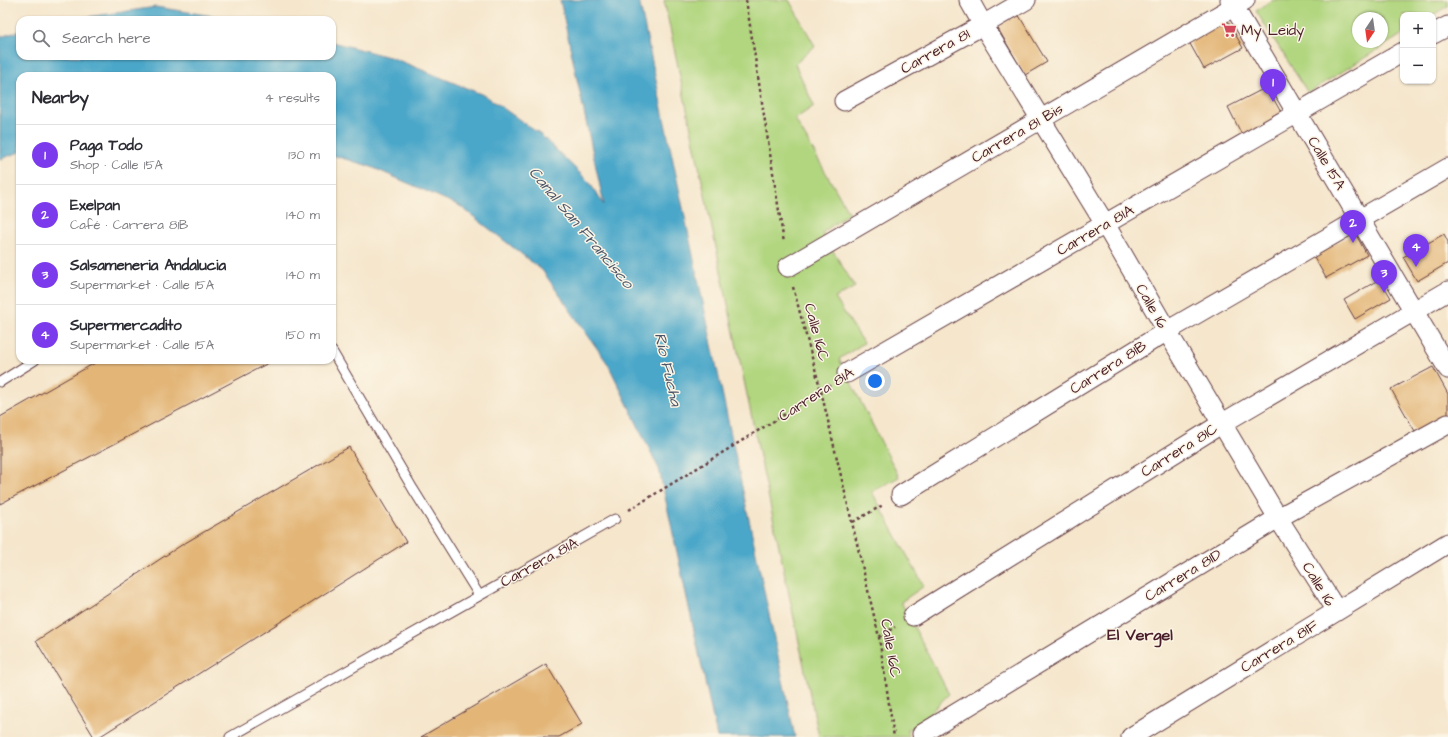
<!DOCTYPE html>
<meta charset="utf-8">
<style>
body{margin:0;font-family:"Architects Daughter",sans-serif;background:#f2f2f3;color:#2b2b33}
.controls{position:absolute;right:12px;top:12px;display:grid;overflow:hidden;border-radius:8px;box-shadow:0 1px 3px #0004}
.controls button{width:36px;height:36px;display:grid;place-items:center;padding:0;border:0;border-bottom:1px solid #e1e1e2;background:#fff;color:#2b2b33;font:20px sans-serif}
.compass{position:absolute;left:1352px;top:12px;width:36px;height:36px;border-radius:50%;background:#fff;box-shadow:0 1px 3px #0004;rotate:193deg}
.you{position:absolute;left:875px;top:381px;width:14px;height:14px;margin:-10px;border:3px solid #fff;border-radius:50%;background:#1a73e8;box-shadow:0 0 0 6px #1a73e833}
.badge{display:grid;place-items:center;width:26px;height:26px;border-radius:50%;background:#7c3aed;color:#fff;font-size:13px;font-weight:700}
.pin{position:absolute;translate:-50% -33px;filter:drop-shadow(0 1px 2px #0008)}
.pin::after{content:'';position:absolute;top:21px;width:14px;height:12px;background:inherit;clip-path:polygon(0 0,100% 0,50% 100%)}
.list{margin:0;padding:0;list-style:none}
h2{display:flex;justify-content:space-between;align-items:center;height:52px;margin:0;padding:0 16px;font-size:17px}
h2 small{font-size:13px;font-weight:400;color:#7c7c81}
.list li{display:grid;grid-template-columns:26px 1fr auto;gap:12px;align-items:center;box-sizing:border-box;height:60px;padding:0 16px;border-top:1px solid #e1e1e2}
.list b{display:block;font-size:15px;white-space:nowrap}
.list p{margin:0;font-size:13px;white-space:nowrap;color:#7c7c81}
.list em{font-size:13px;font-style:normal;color:#7c7c81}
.icon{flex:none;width:22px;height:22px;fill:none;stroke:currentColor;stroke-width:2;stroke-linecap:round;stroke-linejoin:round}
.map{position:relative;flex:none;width:1448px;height:737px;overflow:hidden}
.search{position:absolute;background:#fff;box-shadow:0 1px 3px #0004;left:16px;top:16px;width:320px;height:44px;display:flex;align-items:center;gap:10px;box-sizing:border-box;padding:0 14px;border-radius:12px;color:#7c7c81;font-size:15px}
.panel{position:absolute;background:#fff;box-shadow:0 1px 3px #0004;left:16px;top:72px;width:320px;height:292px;border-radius:12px}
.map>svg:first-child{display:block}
.green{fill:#b1d67f;stroke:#7e7a55;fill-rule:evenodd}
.water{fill:#4ba7c9;stroke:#4a637a}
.building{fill:#e3b678}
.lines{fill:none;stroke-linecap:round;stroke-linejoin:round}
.service-casing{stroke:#643d43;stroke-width:11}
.minor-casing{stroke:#643d43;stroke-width:21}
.path{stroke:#643d43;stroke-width:2.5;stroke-dasharray:3 3;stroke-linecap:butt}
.service{stroke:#fff;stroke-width:9}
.minor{stroke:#fff;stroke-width:19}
.labels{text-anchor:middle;stroke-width:3;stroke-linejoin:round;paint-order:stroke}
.poi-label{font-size:15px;fill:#4a1f2b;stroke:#fcf5e5;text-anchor:start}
.street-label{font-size:15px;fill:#4a1f2b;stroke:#fcf5e5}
.water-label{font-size:16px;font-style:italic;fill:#4a556a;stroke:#fcf5e5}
.neighbourhood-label{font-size:16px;font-weight:bold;fill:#4a1f2b;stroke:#fcf5e5}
</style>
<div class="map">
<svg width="1448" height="737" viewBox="0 0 1448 737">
<rect width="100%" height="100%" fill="#fcf5e5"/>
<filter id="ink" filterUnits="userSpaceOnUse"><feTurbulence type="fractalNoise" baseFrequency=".025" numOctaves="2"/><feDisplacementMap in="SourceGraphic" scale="8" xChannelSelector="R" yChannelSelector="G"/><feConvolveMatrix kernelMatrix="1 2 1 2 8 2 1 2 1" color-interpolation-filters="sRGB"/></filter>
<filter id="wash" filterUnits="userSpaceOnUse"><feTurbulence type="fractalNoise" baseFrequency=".012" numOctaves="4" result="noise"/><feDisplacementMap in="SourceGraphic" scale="16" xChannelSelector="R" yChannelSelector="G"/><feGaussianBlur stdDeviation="0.9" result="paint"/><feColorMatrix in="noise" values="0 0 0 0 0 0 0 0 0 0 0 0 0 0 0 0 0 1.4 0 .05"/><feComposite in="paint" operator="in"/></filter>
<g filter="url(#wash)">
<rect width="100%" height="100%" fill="#f5e6cc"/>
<!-- green -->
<path class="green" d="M 664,0 L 789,0 L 815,46 L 795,64 L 814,106 L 795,119 L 849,213 L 822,233 L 855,287 L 835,298 L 864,343 L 839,359 L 899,477 L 872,492 L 924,586 L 901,602 L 949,694 L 918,725 L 908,730 L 909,737 L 819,737 Z
M 1273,0 L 1448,0 L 1448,6 L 1433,15 L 1403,15 L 1403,34 L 1308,93 L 1256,11 ZM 1358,18 L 1382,18 L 1382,42 L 1358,42 Z"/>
<!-- water -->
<path class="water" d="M 560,0 L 639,0 L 795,737 L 717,737 L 659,469 L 608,364 L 542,270 L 460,206 L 369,166 L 332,155 L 332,76 L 20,76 L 20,152 L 0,159 L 0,37 L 20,31 L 20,56 L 332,56 L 332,42 L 393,58 L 486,96 L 541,135 L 589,182 L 604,205 Z
M 156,7 L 239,20 L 66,20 Z"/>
<g id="blocks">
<!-- building -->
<path class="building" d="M 1018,14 L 1047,62 L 1025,75 L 997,27 Z
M 1228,21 L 1243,48 L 1204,69 L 1189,42 Z
M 1267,87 L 1283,116 L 1243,137 L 1228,107 Z
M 1355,233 L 1367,255 L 1326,278 L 1313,255 Z
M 1444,234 L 1448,242 L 1448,263 L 1417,281 L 1403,257 Z
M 1380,279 L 1391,298 L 1355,319 L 1344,300 Z
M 100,360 L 274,360 L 0,504 L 0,417 Z
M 1433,367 L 1448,394 L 1448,415 L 1416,433 L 1391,389 Z
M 349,447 L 406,542 L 99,737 L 94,737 L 36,641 L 180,546 Z
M 546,664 L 582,724 L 559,737 L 421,737 Z"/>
</g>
</g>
<g filter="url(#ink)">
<use href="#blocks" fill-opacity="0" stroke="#643d43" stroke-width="1"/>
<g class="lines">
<!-- service casing -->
<g class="service-casing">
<path id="service" d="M 332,351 L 413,489 L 479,595
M 0,382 L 35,360
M 230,737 L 615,519"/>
</g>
<!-- minor casing -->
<g class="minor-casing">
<path id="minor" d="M 969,0 L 983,25 L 1105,224 L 1167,331 L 1278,518 L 1337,611
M 1230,0 L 1448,369
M 1433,34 L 1448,26
M 844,101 L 983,25 L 1026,0
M 788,267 L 1245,0
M 847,373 L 1403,52
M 901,495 L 1167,331 L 1448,168
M 913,616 L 1221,424 L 1448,291
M 922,734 L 1278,518 L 1448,424
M 1131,737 L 1448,543"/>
</g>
<!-- path -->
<path class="path" d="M 746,0 L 784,243
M 793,287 L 821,391 L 879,637 L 894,737
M 629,510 L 782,416 L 830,385
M 853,522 L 883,505
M 879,637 L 895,627"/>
<!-- service -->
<use href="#service" class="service"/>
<!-- minor -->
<use href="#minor" class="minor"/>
</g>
</g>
<!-- icons -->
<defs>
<g id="supermarket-bare" transform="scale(1.2)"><path d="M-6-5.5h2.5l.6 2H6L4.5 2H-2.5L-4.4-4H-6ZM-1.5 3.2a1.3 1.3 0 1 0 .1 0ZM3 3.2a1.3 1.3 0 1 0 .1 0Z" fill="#d1495b" stroke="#fcf5e5" stroke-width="2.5" paint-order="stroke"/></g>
</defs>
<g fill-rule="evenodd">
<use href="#supermarket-bare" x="1229" y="30"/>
</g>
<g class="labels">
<!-- poi labels -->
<g class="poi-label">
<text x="1241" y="35">My Leidy</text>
</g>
<!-- street labels -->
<g class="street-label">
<text transform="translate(935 51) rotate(-29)" y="5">Carrera 81</text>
<text transform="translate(1017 133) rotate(-30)" y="5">Carrera 81 Bis</text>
<text transform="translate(1327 163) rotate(59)" y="5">Calle 15A</text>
<text transform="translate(1095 230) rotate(-30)" y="5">Carrera 81A</text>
<text transform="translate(1152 306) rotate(60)" y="5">Calle 16</text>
<text transform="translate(817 332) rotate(75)" y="5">Calle 16C</text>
<text transform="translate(1108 367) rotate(-32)" y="5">Carrera 81B</text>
<text transform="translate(816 394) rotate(-33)" y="5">Carrera 81A</text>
<text transform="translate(1179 450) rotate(-32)" y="5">Carrera 81C</text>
<text transform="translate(539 562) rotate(-29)" y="5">Carrera 81A</text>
<text transform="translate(1183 575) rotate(-31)" y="5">Carrera 81D</text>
<text transform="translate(1319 584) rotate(58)" y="5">Calle 16</text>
<text transform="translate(1279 646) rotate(-31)" y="5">Carrera 81F</text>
<text transform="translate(891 648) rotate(80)" y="5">Calle 16C</text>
</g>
<!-- water labels -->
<g class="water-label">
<text transform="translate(582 227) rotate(50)" y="6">Canal San Francisco</text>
<text transform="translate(669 369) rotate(77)" y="6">Río Fucha</text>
</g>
<!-- neighbourhood labels -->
<g class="neighbourhood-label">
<text x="1140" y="640">El Vergel</text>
</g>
</g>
</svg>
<div class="controls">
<button>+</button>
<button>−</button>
</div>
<svg class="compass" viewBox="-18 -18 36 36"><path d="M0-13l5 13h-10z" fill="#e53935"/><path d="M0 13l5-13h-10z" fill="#7c7c81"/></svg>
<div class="you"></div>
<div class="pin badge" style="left:1273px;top:102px">1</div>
<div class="pin badge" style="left:1353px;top:243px">2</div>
<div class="pin badge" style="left:1384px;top:293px">3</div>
<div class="pin badge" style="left:1416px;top:267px">4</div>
<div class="search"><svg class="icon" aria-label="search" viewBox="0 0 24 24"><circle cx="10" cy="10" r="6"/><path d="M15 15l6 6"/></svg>Search here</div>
<section class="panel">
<h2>Nearby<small>4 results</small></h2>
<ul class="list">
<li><span class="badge">1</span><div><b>Paga Todo</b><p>Shop · Calle 15A</p></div><em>130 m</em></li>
<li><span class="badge">2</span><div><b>Exelpan</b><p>Café · Carrera 81B</p></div><em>140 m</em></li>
<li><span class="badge">3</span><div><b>Salsameneria Andalucia</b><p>Supermarket · Calle 15A</p></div><em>140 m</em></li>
<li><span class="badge">4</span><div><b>Supermercadito</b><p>Supermarket · Calle 15A</p></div><em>150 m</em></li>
</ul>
</section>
</div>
